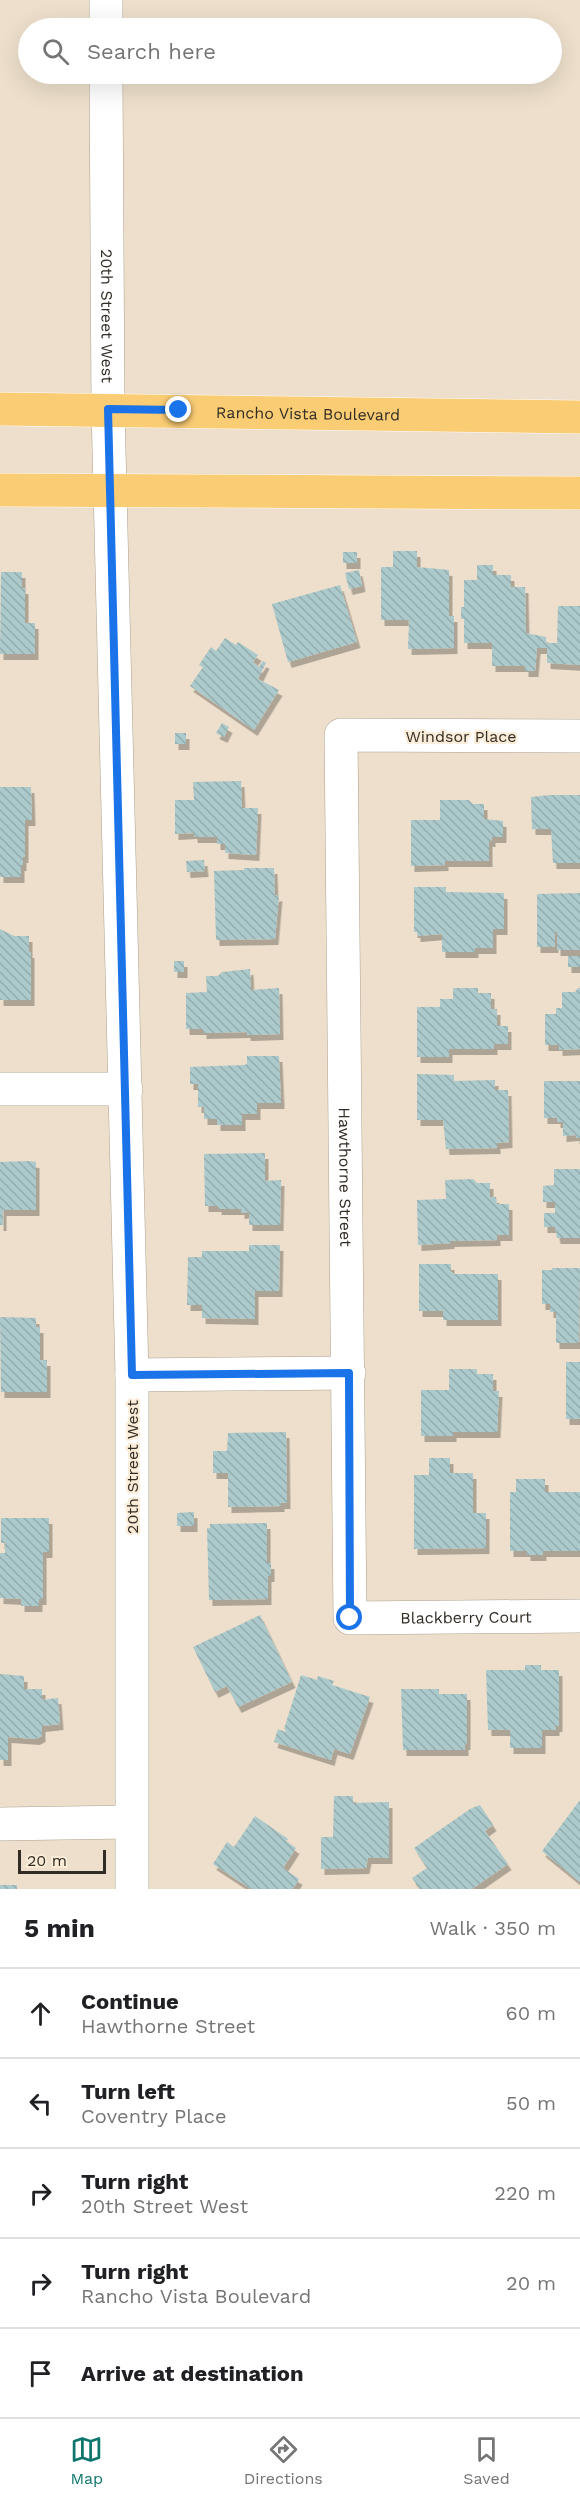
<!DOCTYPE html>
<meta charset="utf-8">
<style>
body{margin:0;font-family:"Work Sans",sans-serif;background:#f2f2f2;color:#202124}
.scale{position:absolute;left:18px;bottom:15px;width:88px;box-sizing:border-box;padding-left:6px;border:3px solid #312c24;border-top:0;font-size:16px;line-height:21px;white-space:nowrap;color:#312c24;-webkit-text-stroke:4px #fbecd8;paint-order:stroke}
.stop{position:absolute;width:18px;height:18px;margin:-14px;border:4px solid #1a73e8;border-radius:50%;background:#fff}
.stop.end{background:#1a73e8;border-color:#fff;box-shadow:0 2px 6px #0008}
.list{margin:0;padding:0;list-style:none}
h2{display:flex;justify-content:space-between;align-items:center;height:78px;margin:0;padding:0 24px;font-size:26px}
h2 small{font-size:20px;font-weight:400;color:#757577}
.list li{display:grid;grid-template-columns:39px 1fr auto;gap:18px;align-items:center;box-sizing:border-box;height:90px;padding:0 24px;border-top:2px solid #e0e0e0}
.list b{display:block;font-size:22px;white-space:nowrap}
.list p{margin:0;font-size:20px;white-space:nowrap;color:#757577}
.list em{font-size:20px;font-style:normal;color:#757577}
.icon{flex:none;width:33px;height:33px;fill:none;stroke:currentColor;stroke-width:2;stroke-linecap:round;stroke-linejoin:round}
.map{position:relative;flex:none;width:580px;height:1889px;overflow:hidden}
.search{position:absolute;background:#fff;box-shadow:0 6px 24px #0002;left:18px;right:18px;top:18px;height:66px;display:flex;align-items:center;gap:15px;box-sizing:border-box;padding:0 21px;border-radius:33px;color:#757577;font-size:22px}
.sheet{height:528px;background:#fff}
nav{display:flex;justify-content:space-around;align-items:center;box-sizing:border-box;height:84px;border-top:2px solid #e0e0e0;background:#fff;font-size:16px;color:#757577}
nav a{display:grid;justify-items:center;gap:3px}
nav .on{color:#0f766e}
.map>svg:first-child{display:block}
.building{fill:url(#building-back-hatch);filter:url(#shadow)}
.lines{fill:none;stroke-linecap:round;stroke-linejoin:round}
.street-casing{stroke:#ada08d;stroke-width:34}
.secondary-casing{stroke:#ada08d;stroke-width:34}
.primary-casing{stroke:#fff;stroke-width:34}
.street{stroke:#fff;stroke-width:33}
.secondary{stroke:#fff;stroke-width:33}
.primary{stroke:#facc74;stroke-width:33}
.route{stroke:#1a73e8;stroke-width:8}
.labels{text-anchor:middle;stroke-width:4.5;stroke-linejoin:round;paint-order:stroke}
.street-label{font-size:16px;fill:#312c24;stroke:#fbecd8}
</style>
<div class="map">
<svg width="580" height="1889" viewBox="0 0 580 1889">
<defs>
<pattern id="building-back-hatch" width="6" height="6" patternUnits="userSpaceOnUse" patternTransform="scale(1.5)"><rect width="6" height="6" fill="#acc9cb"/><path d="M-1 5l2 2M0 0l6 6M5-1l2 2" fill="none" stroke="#94adae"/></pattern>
<filter id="shadow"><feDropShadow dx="3.5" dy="6" stdDeviation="0" flood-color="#0004"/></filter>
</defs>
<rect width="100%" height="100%" fill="#eddfcb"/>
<!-- building -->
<path class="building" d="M 393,551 L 417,551 L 417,567 L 449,570 L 449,616 L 454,616 L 454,648 L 408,649 L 409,620 L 381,620 L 381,567 L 393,567 Z
M 343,552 L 357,552 L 357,563 L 343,563 Z
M 477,565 L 493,565 L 493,575 L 511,575 L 511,587 L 525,587 L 526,633 L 546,637 L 546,643 L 557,643 L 558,606 L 580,606 L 580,665 L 547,663 L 547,648 L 537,648 L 535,671 L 525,671 L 525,666 L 492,666 L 492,643 L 464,643 L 464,619 L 461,619 L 461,607 L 464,607 L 464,580 L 477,580 Z
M 359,570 L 362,586 L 349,589 L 345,573 Z
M 1,572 L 22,572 L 22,588 L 25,588 L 25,623 L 35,623 L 35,654 L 0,654 Z
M 340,585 L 357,642 L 288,662 L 272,604 Z
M 225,638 L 236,645 L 238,642 L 258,655 L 253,662 L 259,667 L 263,661 L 266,663 L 258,679 L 279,690 L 254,730 L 190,686 L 203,667 L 199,665 L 211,647 L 216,651 Z
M 222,723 L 229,727 L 224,737 L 216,733 Z
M 175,733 L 186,733 L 186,744 L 175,744 Z
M 241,781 L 242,808 L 258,808 L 256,855 L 225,853 L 225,844 L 217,844 L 217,837 L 194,837 L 194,833 L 175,834 L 175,800 L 194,800 L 193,782 Z
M 0,787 L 31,787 L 32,820 L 25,820 L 25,857 L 23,857 L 23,865 L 21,865 L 21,877 L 0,877 Z
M 550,795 L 580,795 L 580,863 L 553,863 L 551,829 L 532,829 L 531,797 Z
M 440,800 L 469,800 L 473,804 L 484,804 L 484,819 L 503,821 L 503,837 L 492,837 L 492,841 L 489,841 L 489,861 L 445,861 L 445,865 L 411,866 L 411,820 L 440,820 Z
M 204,860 L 205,871 L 187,872 L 186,861 Z
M 244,868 L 274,868 L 275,896 L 279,895 L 275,939 L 216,940 L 214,871 L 244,870 Z
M 414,887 L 446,887 L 446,892 L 504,893 L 504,929 L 493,929 L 493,948 L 475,948 L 475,952 L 442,952 L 442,934 L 417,936 L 417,932 L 414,932 Z
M 580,893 L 580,950 L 557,950 L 557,932 L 555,932 L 555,947 L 537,947 L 537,894 Z
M 0,929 L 14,936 L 29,936 L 29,952 L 31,952 L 31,1000 L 0,1000 Z
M 568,956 L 580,956 L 580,967 L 568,967 Z
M 174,961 L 184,961 L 184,972 L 174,972 Z
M 250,969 L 251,990 L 279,988 L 280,1034 L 247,1035 L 247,1032 L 203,1033 L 203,1029 L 186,1029 L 186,993 L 207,992 L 206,976 L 218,976 L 222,972 Z
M 453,988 L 478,988 L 478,993 L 491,993 L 491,1009 L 497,1009 L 497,1026 L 508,1026 L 508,1044 L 494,1044 L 494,1049 L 449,1049 L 449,1057 L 417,1057 L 417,1007 L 440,1007 L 440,999 L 453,999 Z
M 578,988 L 580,988 L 580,1049 L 559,1050 L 559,1045 L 545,1045 L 545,1014 L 556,1014 L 556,1008 L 562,1008 L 562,992 L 575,992 Z
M 247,1056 L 279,1056 L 281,1103 L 257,1103 L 257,1114 L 242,1114 L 242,1125 L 217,1125 L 217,1119 L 204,1119 L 204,1107 L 198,1107 L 198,1084 L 190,1084 L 190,1067 L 244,1065 L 247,1064 Z
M 417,1074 L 454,1075 L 454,1081 L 495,1080 L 495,1090 L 508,1090 L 509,1142 L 497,1143 L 497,1148 L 446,1149 L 443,1120 L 417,1120 Z
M 544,1081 L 580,1081 L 580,1138 L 576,1138 L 576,1135 L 563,1136 L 563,1122 L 557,1122 L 557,1118 L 544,1118 Z
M 265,1153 L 265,1181 L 281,1180 L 280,1225 L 249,1225 L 249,1212 L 241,1213 L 241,1209 L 218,1209 L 218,1206 L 205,1206 L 204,1154 Z
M 29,1161 L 36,1162 L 36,1210 L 3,1210 L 3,1225 L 0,1225 L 0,1162 Z
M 554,1169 L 580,1169 L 580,1238 L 557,1238 L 555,1227 L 544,1227 L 544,1213 L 555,1213 L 555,1202 L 543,1202 L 543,1186 L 554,1185 Z
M 473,1179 L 477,1183 L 490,1183 L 490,1197 L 496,1197 L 497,1204 L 509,1204 L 509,1235 L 497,1235 L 497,1240 L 451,1241 L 451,1243 L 418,1245 L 417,1200 L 446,1199 L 445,1180 Z
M 249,1245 L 280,1245 L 279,1291 L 255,1291 L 255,1319 L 202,1318 L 202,1305 L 187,1305 L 188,1257 L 202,1257 L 202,1251 L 249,1251 Z
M 419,1264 L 451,1264 L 451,1272 L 455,1274 L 498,1274 L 498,1320 L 443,1320 L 443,1311 L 419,1311 Z
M 552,1268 L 580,1268 L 579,1343 L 556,1343 L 556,1312 L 550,1312 L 550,1304 L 542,1304 L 542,1270 L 552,1270 Z
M 0,1317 L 36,1318 L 36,1327 L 40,1327 L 40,1360 L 47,1360 L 47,1392 L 1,1392 Z
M 566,1362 L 580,1362 L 580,1419 L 566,1419 Z
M 449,1369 L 477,1369 L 477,1374 L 493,1374 L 493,1391 L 499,1391 L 497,1432 L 453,1432 L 453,1436 L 421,1436 L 421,1390 L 449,1390 Z
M 286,1432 L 287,1503 L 281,1503 L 281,1506 L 228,1507 L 228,1473 L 213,1473 L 213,1451 L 227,1451 L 228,1433 Z
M 429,1458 L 450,1458 L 450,1473 L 473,1473 L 473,1513 L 486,1513 L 486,1548 L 414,1549 L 414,1475 L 429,1475 Z
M 516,1479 L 545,1479 L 545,1492 L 580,1492 L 580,1551 L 543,1551 L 543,1555 L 527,1555 L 527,1551 L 510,1551 L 510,1492 L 516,1492 Z
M 194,1512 L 194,1526 L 177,1526 L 177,1513 Z
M 1,1518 L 49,1518 L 49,1552 L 43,1552 L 43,1599 L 39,1599 L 39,1606 L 21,1606 L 21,1599 L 0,1598 L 0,1553 L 5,1553 L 5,1543 L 1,1543 Z
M 267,1523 L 267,1563 L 271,1563 L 271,1576 L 268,1576 L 268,1599 L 209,1600 L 207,1528 L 210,1528 L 210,1524 Z
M 260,1615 L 292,1682 L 238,1707 L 227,1686 L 215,1692 L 193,1647 Z
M 525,1665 L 541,1665 L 541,1670 L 559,1670 L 559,1726 L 556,1726 L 556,1730 L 542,1730 L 542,1748 L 510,1748 L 510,1730 L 488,1730 L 486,1670 L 525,1670 Z
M 0,1674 L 24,1676 L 24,1689 L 42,1689 L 42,1700 L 58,1698 L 60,1724 L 42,1726 L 42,1736 L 36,1739 L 8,1737 L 8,1760 L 0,1760 Z
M 301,1675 L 317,1680 L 318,1676 L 334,1681 L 332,1685 L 370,1697 L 350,1754 L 334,1749 L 331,1760 L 274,1742 L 278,1729 L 285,1732 L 286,1730 L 284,1729 Z
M 401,1689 L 439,1689 L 439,1694 L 467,1694 L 467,1744 L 465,1744 L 465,1750 L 403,1750 Z
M 334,1796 L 353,1796 L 353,1803 L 389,1802 L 389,1858 L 368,1858 L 366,1868 L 321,1869 L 321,1837 L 333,1837 Z
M 580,1800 L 580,1882 L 542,1851 Z
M 480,1805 L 493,1825 L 485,1831 L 508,1864 L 472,1889 L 420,1889 L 412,1878 L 427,1868 L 414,1848 L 470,1809 Z
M 255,1816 L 288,1839 L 286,1841 L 296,1848 L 283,1868 L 299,1879 L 293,1889 L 251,1889 L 213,1864 L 227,1842 L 234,1847 Z
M 0,1885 L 17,1885 L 17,1889 L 0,1889 Z"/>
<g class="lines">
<!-- street casing -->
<g class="street-casing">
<g id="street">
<path id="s1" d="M 580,736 L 341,735 L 350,1618 L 580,1616"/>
<path d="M 0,1089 L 126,1089"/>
<path d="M 132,1375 L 349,1373"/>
<path d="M 0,1824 L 131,1822"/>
</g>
</g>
<!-- secondary casing -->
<g class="secondary-casing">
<g id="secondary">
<path d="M 106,0 L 106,28"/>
<path id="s2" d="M 106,74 L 108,409 L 132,1375 L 132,1889"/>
</g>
</g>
<!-- primary casing -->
<g class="primary-casing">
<g id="primary">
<path id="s3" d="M 0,409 L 580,417"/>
<path d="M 0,490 L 580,493"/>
</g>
</g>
<!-- street -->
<use href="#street" class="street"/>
<!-- secondary -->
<use href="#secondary" class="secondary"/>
<!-- primary -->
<use href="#primary" class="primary"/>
</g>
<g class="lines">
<!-- route -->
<path class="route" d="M 179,410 L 108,409 L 132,1375 L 349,1373 L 350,1618"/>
</g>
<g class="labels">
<!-- street labels -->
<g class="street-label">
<text dy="6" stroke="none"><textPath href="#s2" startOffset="242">20th Street West</textPath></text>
<text dy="6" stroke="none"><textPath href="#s3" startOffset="308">Rancho Vista Boulevard</textPath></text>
<text x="461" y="742">Windsor Place</text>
<text dy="6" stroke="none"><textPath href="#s1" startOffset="681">Hawthorne Street</textPath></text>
<text transform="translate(132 1467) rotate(-90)" y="6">20th Street West</text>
<text dy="6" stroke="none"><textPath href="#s1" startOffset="1238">Blackberry Court</textPath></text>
</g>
</g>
</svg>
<div class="scale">20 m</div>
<div class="stop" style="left:350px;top:1618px"></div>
<div class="stop end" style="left:179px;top:410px"></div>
<div class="search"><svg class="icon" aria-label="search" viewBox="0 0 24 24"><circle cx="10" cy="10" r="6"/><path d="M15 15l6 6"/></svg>Search here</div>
</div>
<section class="sheet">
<h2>5 min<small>Walk · 350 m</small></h2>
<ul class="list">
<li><svg class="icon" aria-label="ahead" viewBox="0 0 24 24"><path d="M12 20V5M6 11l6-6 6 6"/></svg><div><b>Continue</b><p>Hawthorne Street</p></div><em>60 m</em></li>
<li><svg class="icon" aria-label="left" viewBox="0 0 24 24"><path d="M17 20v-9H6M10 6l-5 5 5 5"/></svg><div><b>Turn left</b><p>Coventry Place</p></div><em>50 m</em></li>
<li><svg class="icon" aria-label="right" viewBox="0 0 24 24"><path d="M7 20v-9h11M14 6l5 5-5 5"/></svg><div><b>Turn right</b><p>20th Street West</p></div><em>220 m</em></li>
<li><svg class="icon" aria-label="right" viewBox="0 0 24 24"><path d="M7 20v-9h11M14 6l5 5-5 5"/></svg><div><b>Turn right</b><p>Rancho Vista Boulevard</p></div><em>20 m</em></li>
<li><svg class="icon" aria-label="arrive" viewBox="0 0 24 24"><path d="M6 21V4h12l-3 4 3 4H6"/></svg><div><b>Arrive at destination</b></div></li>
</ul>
</section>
<nav>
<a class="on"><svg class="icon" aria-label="map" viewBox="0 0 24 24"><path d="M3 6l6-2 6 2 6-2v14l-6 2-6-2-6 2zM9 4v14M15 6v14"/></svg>Map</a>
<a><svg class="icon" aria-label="directions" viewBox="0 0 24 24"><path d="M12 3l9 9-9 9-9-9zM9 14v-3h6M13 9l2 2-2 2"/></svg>Directions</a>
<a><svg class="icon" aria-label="saved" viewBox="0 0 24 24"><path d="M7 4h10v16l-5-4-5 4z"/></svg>Saved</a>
</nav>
